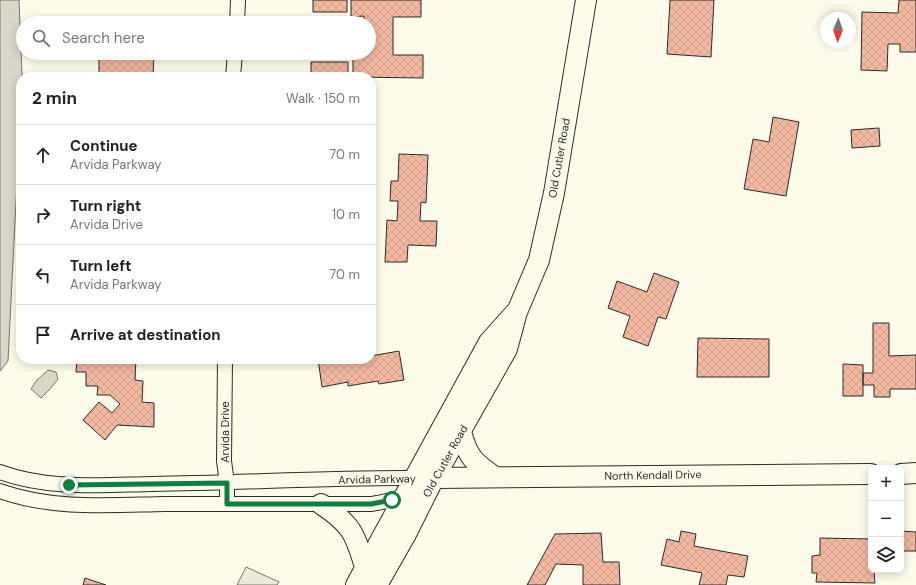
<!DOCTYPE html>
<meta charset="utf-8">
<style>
body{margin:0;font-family:"DM Sans",sans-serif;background:#f2f2f2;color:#222}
.controls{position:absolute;right:12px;bottom:12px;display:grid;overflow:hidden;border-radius:8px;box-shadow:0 2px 10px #0003}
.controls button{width:36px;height:36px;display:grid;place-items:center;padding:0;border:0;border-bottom:1px solid #e0e0e0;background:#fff;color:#222;font:20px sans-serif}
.compass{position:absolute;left:820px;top:12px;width:36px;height:36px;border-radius:50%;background:#fff;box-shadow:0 2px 10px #0003;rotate:182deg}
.stop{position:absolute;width:12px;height:12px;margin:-9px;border:3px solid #0b8043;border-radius:50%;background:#fff}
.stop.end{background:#0b8043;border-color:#fff;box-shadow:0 1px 4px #0008}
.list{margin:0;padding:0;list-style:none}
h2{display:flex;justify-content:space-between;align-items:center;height:52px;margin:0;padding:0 16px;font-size:17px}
h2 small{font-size:13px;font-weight:400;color:#767676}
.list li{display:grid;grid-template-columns:26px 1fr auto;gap:12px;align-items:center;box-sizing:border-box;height:60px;padding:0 16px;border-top:1px solid #e0e0e0}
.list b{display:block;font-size:15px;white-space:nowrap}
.list p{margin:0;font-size:13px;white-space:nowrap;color:#767676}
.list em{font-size:13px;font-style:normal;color:#767676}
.icon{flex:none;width:22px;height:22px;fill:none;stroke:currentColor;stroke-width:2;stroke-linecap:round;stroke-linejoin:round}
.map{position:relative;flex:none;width:916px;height:585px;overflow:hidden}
.search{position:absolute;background:#fff;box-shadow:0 2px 10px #0003;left:16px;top:16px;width:360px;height:44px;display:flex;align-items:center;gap:10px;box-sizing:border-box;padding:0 14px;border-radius:22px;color:#767676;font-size:15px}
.panel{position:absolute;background:#fff;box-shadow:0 2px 10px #0003;left:16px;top:72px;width:360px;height:292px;border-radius:16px}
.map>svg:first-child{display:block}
.pitch{fill:#ecebdb;stroke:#74746e}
.water{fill:#d8d7c9;stroke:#74746e}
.building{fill:url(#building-cross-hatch);stroke:#2b2b2b}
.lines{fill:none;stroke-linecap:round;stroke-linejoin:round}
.street-casing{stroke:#2b2b2b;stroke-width:16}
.secondary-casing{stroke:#2b2b2b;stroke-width:22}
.street{stroke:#fdfbea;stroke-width:14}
.secondary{stroke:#fdfbea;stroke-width:20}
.route{stroke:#0b8043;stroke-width:5}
.labels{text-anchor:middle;stroke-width:3;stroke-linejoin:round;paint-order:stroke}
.street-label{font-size:11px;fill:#2b2b2b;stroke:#fdfbea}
</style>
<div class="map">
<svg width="916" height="585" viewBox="0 0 916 585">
<defs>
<pattern id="building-cross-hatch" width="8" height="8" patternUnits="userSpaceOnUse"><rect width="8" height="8" fill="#f2b8a0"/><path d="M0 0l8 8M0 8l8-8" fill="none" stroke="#d09e8a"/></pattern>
</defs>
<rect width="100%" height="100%" fill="#fdfbea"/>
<!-- pitch -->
<path class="pitch" d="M 246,567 L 279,582 L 277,585 L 237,585 Z"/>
<!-- water -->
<path class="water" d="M 0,0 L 19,0 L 22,74 L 22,77 L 21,77 L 21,102 L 8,361 L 0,371 Z
M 48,370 L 56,372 L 58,379 L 50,389 L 41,398 L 31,389 L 37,380 Z"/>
<!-- building -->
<path class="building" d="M 313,0 L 347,0 L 347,12 L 313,12 Z
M 351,0 L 421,0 L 421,17 L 393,17 L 393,55 L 423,55 L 423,78 L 353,77 L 353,55 L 364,55 L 364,53 L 369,53 L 369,23 L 364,23 L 364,16 L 351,17 Z
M 670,0 L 714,0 L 711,57 L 667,54 Z
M 899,0 L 916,0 L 916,52 L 900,52 L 900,44 L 888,44 L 887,71 L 861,70 L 862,12 L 898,13 Z
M 112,53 L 154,53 L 153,77 L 99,77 L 99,58 L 112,58 Z
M 311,62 L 348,62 L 348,77 L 311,77 Z
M 773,117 L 799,122 L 786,196 L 744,189 L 753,139 L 769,142 Z
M 879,128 L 880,146 L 852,148 L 851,130 Z
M 399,154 L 428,155 L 426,203 L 421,202 L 420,221 L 437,221 L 436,246 L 408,245 L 407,262 L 385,262 L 387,220 L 397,221 L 398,201 L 390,201 L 391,181 L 398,181 Z
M 654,273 L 679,282 L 666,319 L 658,317 L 648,346 L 623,337 L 630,316 L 608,308 L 617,281 L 647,292 Z
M 873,323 L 889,323 L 889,356 L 916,355 L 916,389 L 890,389 L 890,397 L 874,397 L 874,385 L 863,385 L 863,373 L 873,373 Z
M 698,338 L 769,339 L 769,377 L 697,377 Z
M 399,351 L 404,380 L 379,384 L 378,381 L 348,386 L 348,382 L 322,387 L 318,359 L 371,359 L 371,356 Z
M 77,359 L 136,359 L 135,380 L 143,381 L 142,402 L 154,403 L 154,427 L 117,425 L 105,440 L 83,420 L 99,402 L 112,413 L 120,404 L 110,395 L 97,395 L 98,386 L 86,386 L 86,372 L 76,372 Z
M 843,364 L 863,365 L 863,396 L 843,396 Z
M 681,531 L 696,534 L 694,546 L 748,556 L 744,577 L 728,575 L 726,585 L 699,585 L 702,573 L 661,565 L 667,539 L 679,542 Z
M 901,531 L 916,532 L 916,551 L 901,551 Z
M 601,533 L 603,562 L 619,562 L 620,585 L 583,585 L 583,565 L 556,564 L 545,585 L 527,585 L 555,534 Z
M 820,538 L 871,539 L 871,570 L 874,570 L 875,583 L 816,582 L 817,573 L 812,573 L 812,556 L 820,555 Z
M 85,578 L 106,585 L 83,585 Z"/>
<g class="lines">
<!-- street casing -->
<g class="street-casing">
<path id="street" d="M 237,23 L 238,0
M 233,77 L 235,53
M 225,359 L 224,461 L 227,483 L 227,504
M 0,472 C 49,490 102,485 153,484 C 243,483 332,477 422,478
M 0,491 C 53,510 110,505 165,504 C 233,504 302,504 371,504 C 383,502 397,500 408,494"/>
</g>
<!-- secondary casing -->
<g class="secondary-casing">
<path id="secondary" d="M 461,432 C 468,457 473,462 495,477
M 901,474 L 916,473
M 434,478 L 871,474
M 321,504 C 351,524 355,533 365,567
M 356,585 L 489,342 L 515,313
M 377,585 L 406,534 L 434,478 L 507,349 L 517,312 L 539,260 L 554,193 L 586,0"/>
</g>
<!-- street -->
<use href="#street" class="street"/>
<!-- secondary -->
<use href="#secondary" class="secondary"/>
</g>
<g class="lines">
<!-- route -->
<path class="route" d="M 69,485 L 227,483 L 227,504 L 371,504 L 392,500"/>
</g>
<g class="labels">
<!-- street labels -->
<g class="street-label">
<text transform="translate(559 158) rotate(-80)" y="4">Old Cutler Road</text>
<text transform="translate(225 432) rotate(-90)" y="4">Arvida Drive</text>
<text transform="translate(445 461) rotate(-61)" y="4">Old Cutler Road</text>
<text transform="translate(653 475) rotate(-1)" y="4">North Kendall Drive</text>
<text transform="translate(377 479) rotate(-1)" y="4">Arvida Parkway</text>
</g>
</g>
</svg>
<div class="controls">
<button>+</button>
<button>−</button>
<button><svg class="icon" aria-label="layers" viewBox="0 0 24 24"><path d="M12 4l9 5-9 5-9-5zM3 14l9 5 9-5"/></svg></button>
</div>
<svg class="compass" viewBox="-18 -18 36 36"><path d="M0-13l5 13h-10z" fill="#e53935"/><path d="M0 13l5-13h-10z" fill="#767676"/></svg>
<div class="stop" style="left:392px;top:500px"></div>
<div class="stop end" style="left:69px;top:485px"></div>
<div class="search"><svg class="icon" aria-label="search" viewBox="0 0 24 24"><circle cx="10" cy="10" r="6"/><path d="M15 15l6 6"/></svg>Search here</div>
<section class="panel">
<h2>2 min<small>Walk · 150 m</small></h2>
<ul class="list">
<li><svg class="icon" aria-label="ahead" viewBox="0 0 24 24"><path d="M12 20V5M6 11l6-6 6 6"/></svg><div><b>Continue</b><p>Arvida Parkway</p></div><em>70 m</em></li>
<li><svg class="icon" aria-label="right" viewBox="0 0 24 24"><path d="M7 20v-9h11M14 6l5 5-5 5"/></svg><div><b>Turn right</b><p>Arvida Drive</p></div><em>10 m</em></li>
<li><svg class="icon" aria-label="left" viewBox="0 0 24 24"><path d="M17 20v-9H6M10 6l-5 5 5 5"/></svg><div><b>Turn left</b><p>Arvida Parkway</p></div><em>70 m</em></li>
<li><svg class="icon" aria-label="arrive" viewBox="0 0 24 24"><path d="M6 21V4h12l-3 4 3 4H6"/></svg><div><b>Arrive at destination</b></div></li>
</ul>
</section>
</div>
